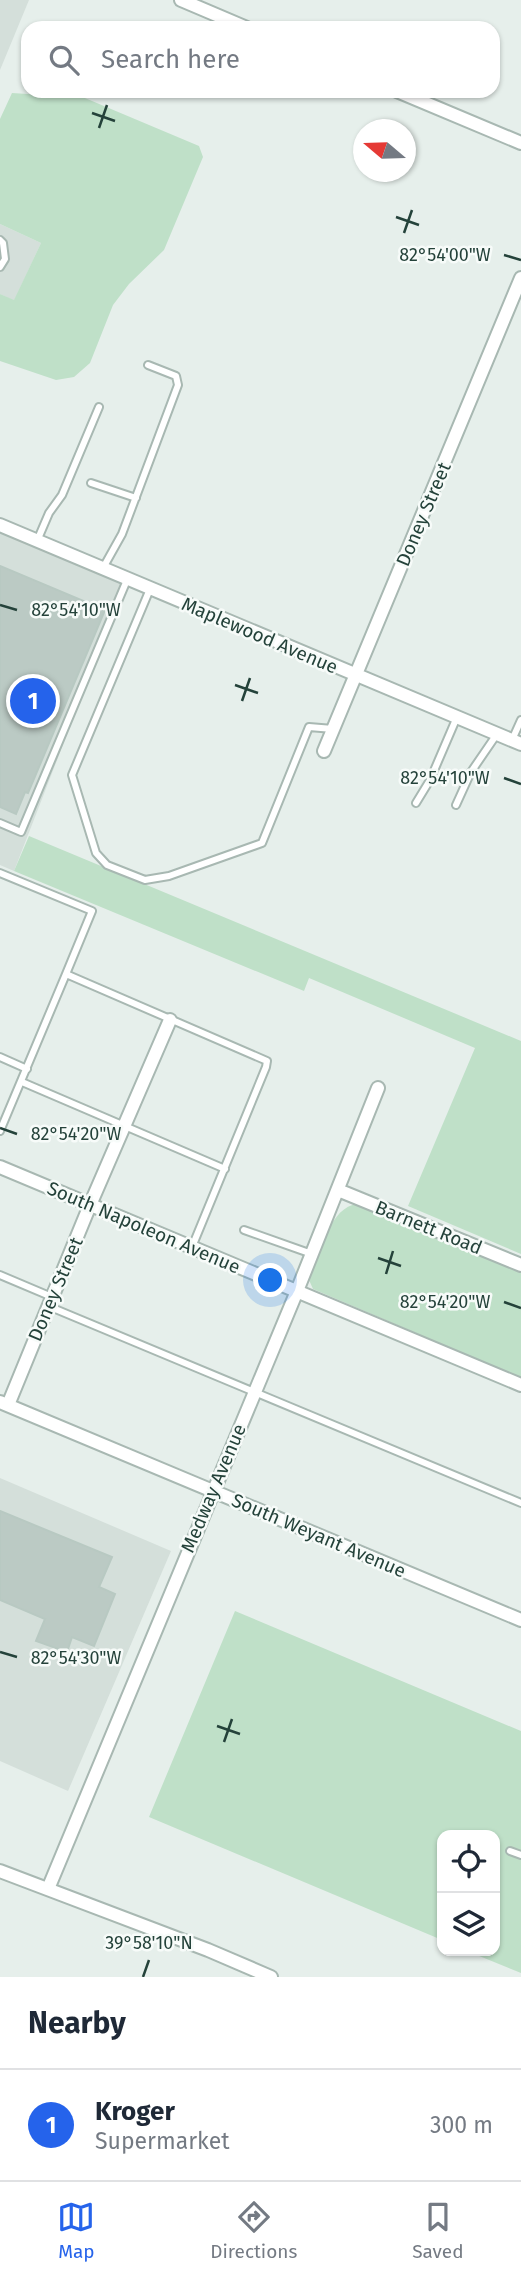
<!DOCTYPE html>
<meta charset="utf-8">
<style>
body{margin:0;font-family:"Fira Sans",sans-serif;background:#f2f2f3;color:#1f2937}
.controls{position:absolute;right:21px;bottom:21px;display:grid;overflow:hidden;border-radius:14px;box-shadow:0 2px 5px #0004}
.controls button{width:63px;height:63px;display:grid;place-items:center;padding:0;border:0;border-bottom:2px solid #e0e1e3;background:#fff;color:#1f2937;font:35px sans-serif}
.compass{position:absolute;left:353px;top:119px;width:63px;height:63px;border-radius:50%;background:#fff;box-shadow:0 2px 5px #0004;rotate:289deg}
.you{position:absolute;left:271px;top:1281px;width:24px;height:24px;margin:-18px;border:5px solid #fff;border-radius:50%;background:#1a73e8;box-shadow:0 0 0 10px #1a73e833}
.badge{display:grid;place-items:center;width:46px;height:46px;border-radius:50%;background:#2563eb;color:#fff;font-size:23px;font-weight:700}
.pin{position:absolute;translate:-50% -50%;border:4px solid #fff;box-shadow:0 2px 7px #0006}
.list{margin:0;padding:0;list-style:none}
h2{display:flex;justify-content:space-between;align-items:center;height:91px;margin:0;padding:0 28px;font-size:30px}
h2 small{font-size:23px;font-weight:400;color:#747a83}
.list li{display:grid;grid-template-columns:46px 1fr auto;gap:21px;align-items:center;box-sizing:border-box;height:112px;padding:0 28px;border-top:2px solid #e0e1e3}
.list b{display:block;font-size:26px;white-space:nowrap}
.list p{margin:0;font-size:23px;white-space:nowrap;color:#747a83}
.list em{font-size:23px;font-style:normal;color:#747a83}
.icon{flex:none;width:38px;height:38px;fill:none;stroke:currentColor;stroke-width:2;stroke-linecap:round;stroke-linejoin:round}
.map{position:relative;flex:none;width:521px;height:1977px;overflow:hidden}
.search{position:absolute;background:#fff;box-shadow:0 2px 5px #0004;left:21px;right:21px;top:21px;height:77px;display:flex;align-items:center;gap:18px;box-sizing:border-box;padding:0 24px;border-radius:21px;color:#747a83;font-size:26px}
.sheet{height:203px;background:#fff}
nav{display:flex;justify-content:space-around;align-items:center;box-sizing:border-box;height:98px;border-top:2px solid #e0e1e3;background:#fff;font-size:19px;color:#747a83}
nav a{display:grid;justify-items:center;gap:4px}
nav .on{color:#2563eb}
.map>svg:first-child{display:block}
.built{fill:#d4dfda}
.green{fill:#bfe0c8}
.building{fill:#bbcac4;stroke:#b8c9c2;stroke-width:2}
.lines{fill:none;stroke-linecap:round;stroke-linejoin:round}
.lane-casing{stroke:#a8b8b2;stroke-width:10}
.street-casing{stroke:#a8b8b2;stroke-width:16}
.lane{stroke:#fff;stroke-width:6}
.street{stroke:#fff;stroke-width:12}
.ticks{fill:none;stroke:#24423a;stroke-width:2.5}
.labels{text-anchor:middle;stroke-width:5;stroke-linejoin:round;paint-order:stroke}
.street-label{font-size:19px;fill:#24423a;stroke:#f7fbf9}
.ticks-label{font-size:18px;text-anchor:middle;fill:#24423a;stroke:#f7fbf9;stroke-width:5;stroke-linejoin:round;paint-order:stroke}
</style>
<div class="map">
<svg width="521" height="1977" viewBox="0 0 521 1977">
<rect width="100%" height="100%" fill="#e6efeb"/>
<!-- built -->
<path class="built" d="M 0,0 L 29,0 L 0,70 Z
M 0,224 L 41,243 L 14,301 L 0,294 Z
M 0,525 L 127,580 L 14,871 L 0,865 Z
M 0,1478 L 171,1551 L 68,1791 L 0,1761 Z"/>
<!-- green -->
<path class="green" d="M 12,93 L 59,96 L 73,93 L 199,146 L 203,157 L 164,250 L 129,284 L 113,305 L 90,363 L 74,377 L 56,380 L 0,361 L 0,294 L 14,300 L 41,243 L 0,224 L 0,119 Z
M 29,836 L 521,1041 L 521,1254 L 408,1206 L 475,1048 L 309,978 L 304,991 L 14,871 Z
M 357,1204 L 521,1272 L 521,1378 L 313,1289 L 309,1280 L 310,1275 C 320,1253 330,1207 357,1204 Z
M 235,1611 L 521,1731 L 521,1973 L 467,1951 L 495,1951 L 495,1835 L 442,1835 L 442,1940 L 149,1817 Z"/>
<!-- building -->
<path class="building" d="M 0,566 L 105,610 L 28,793 L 25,792 L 16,814 L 0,807 Z
M 0,1511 L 112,1557 L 99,1587 L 115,1594 L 94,1646 L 72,1637 L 67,1652 L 36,1641 L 45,1619 L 0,1600 Z"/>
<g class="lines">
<!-- lane casing -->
<g class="lane-casing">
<path id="lane" d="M 0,240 L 3,243 L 5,259 L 0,267
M 91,483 L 136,498
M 37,541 L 49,513 L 62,495 L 99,407
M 103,568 L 122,534 L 178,385 L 176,376 L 148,365
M 150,589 L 72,775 L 96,853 L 107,865 L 145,880 L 169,876 L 262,843 L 309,727 L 333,729
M 512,740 L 521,720
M 416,803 L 430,780 L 457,717
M 456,805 L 471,772 L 497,734
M 0,823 L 21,832 L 127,580
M 0,873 L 92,911 L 66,974
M 0,1057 L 27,1069
M 22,1082 L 225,1169
M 0,1131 L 66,974 L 267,1061 L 266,1067 L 192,1247
M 244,1230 L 312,1254
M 0,1275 L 52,1297
M 48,1306 L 521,1503
M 510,1851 L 521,1855"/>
</g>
<!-- street casing -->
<g class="street-casing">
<path id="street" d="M 181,0 L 247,28
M 397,91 L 521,143
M 0,525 L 521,744
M 324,751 L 521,278
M 0,1167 L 521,1385
M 338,1190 L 521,1265
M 0,1402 L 521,1620
M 8,1405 L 90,1205 L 170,1020
M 0,1871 L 208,1950 L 271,1977
M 48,1889 L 297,1291 L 378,1088"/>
</g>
<!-- lane -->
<use href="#lane" class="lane"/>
<!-- street -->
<use href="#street" class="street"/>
</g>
<!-- ticks -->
<path class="ticks" d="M 92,113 L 115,121M 99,128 L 107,105M 396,217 L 419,225M 404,233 L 412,210M 504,255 L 521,260M 0,605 L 17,610M 235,685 L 258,693M 242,701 L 250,678M 504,778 L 521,784M 0,1128 L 17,1134M 378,1258 L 401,1266M 386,1274 L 393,1251M 504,1302 L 521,1308M 0,1652 L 17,1657M 217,1726 L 240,1734M 224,1742 L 232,1719M 143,1977 L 149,1960"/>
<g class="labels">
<!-- street labels -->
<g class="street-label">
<text transform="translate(423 514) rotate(-67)" y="7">Doney Street</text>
<text transform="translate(260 635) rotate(23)" y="7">Maplewood Avenue</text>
<text transform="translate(144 1227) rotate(23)" y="7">South Napoleon Avenue</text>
<text transform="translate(429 1227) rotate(22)" y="7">Barnett Road</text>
<text transform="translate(55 1289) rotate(-67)" y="7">Doney Street</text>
<text transform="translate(213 1488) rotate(-67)" y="7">Medway Avenue</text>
<text transform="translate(319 1535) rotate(23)" y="7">South Weyant Avenue</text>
</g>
</g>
<g class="ticks-label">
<text x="445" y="261">82°54'00"W</text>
<text x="76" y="616">82°54'10"W</text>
<text x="445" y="784">82°54'10"W</text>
<text x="76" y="1140">82°54'20"W</text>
<text x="445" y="1308">82°54'20"W</text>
<text x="76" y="1664">82°54'30"W</text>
<text x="149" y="1949">39°58'10"N</text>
</g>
</svg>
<div class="controls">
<button><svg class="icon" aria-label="locate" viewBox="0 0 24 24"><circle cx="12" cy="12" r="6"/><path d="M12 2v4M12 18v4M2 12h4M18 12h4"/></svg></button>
<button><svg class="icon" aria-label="layers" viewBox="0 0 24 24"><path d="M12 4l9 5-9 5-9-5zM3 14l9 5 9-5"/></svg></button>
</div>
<svg class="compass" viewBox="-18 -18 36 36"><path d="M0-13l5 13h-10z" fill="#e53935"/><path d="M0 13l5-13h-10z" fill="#747a83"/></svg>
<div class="you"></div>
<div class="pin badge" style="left:33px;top:701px">1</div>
<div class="search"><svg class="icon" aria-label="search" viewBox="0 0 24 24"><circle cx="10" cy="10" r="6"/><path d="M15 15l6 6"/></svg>Search here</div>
</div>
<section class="sheet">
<h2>Nearby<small></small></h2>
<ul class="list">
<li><span class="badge">1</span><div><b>Kroger</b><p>Supermarket</p></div><em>300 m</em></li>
</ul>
</section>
<nav>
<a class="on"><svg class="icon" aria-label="map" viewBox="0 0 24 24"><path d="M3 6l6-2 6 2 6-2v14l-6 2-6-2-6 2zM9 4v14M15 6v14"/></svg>Map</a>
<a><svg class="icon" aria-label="directions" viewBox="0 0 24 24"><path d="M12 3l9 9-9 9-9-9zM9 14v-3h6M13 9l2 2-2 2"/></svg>Directions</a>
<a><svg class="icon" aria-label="saved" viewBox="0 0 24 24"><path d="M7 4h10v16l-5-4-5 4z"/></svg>Saved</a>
</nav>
